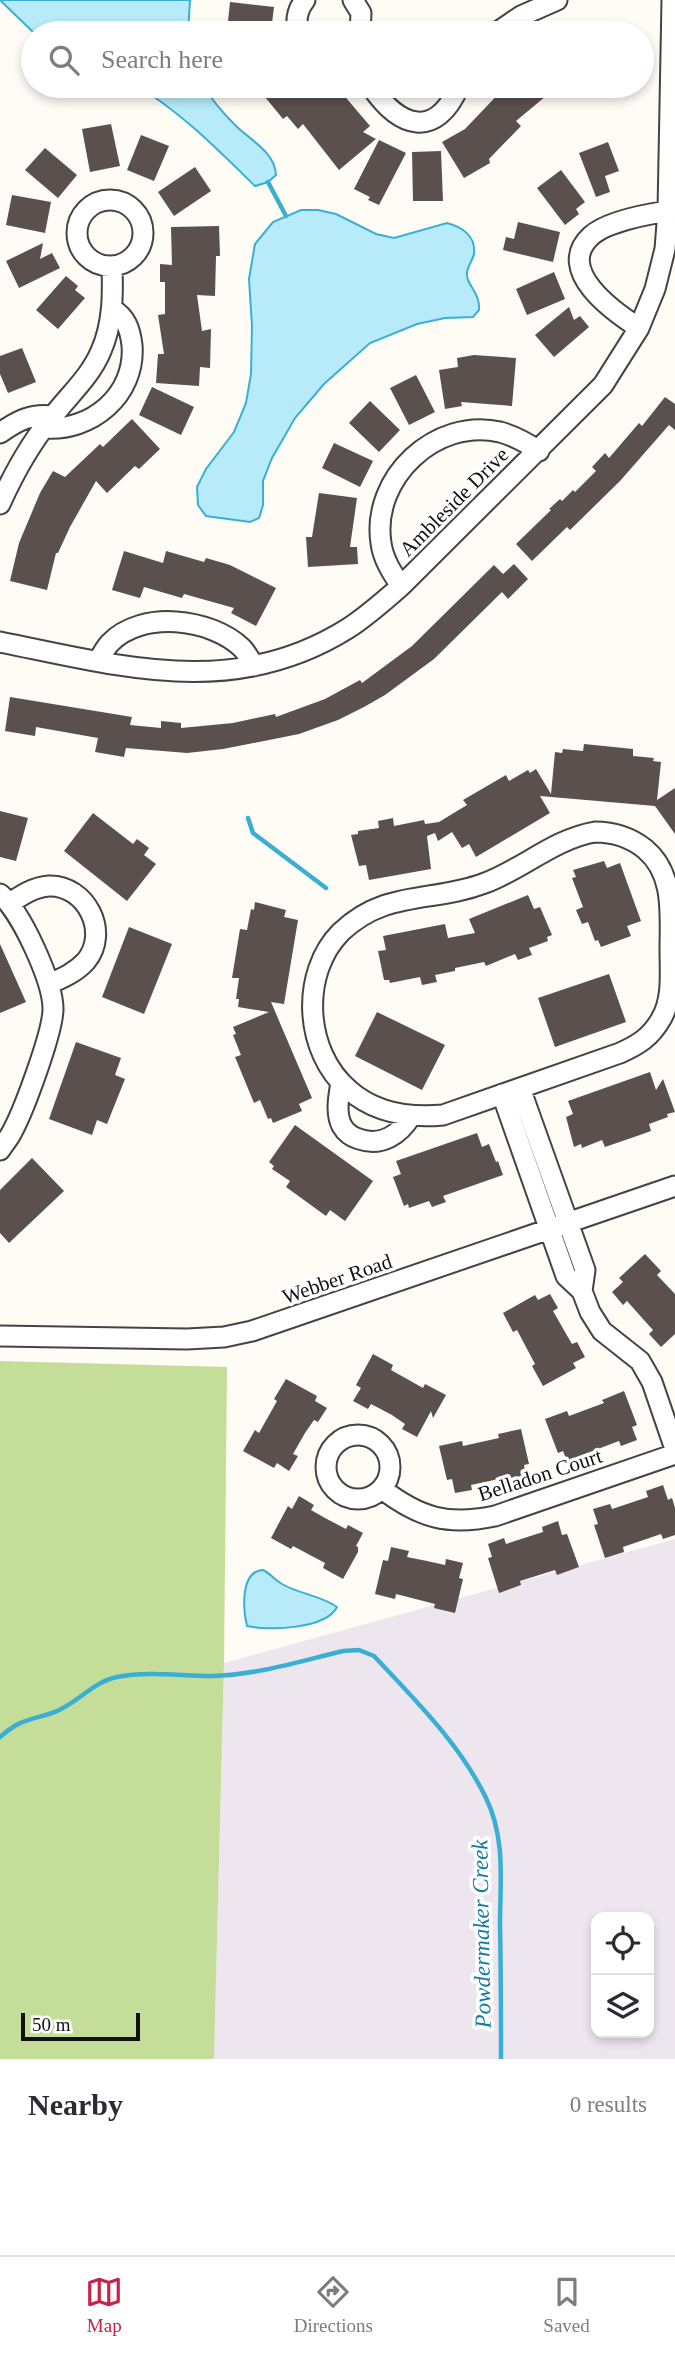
<!DOCTYPE html>
<style>
body{margin:0;font-family:Georgia,serif;background:#f2f2f3;color:#2b2b33}
.controls{position:absolute;right:21px;bottom:21px;display:grid;overflow:hidden;border-radius:14px;box-shadow:0 4px 10px #0003}
.controls button{width:63px;height:63px;display:grid;place-items:center;padding:0;border:0;border-bottom:2px solid #e1e1e2;background:#fff;color:#2b2b33;font:35px sans-serif}
.scale{position:absolute;left:21px;bottom:18px;width:119px;box-sizing:border-box;padding-left:7px;border:4px solid #111;border-top:0;font-size:19px;line-height:24px;white-space:nowrap;color:#111;-webkit-text-stroke:5px #fff;paint-order:stroke}
.list{margin:0;padding:0;list-style:none}
h2{display:flex;justify-content:space-between;align-items:center;height:91px;margin:0;padding:0 28px;font-size:30px}
h2 small{font-size:23px;font-weight:400;color:#7c7c81}
.icon{flex:none;width:38px;height:38px;fill:none;stroke:currentColor;stroke-width:2;stroke-linecap:round;stroke-linejoin:round}
.map{position:relative;flex:none;width:675px;height:2059px;overflow:hidden}
.search{position:absolute;background:#fff;box-shadow:0 4px 10px #0003;left:21px;right:21px;top:21px;height:77px;display:flex;align-items:center;gap:18px;box-sizing:border-box;padding:0 24px;border-radius:38px;color:#7c7c81;font-size:26px}
.sheet{height:196px;background:#fff}
nav{display:flex;justify-content:space-around;align-items:center;box-sizing:border-box;height:98px;border-top:2px solid #e1e1e2;background:#fff;font-size:19px;color:#7c7c81}
nav a{display:grid;justify-items:center;gap:4px}
nav .on{color:#c82245}
.map>svg:first-child{display:block}
.industrial{fill:#ede6ef;fill-rule:evenodd}
.forest{fill:#c4de9a}
.water{fill:#b7ebf9;stroke:#3bafd3;stroke-width:2}
.lines{fill:none;stroke-linecap:round;stroke-linejoin:round}
.stream{stroke:#3bafd3;stroke-width:4.5}
.building{fill:#5a504d}
.street-casing{stroke:#444;stroke-width:23}
.street{stroke:#fff;stroke-width:19}
.labels{text-anchor:middle;stroke-width:7;stroke-linejoin:round;paint-order:stroke}
.street-label{font-size:21px;fill:#111;stroke:#fff}
.water-label{font-size:23px;font-style:italic;fill:#137ba2;stroke:#fff}
</style>
<div class="map">
<svg width="675" height="2059" viewBox="0 0 675 2059">
<rect width="100%" height="100%" fill="#fffbf5"/>
<!-- industrial -->
<path class="industrial" d="M 675,1539 L 675,2059 L 214,2059 L 224,1663 ZM 596,1917 L 649,1917 L 649,2033 L 596,2033 Z"/>
<!-- forest -->
<path class="forest" d="M 0,1361 L 227,1367 L 224,1663 L 214,2059 L 0,2059 Z"/>
<!-- water -->
<path class="water" d="M 0,0 L 190,0 L 188,33 L 34,33 Z
M 137,86 L 204,86 C 212,101 223,113 235,125 C 250,140 275,152 276,175 L 268,182 L 255,186 C 218,150 181,112 137,86 Z
M 301,210 L 318,210 L 336,214 L 376,234 L 394,238 L 447,223 C 462,227 476,236 474,254 C 472,263 464,269 468,280 C 473,291 480,297 479,310 L 473,317 L 445,318 L 417,324 L 370,343 L 324,384 L 295,418 L 272,458 L 263,481 L 263,505 L 259,518 L 250,522 L 206,516 L 198,505 L 197,487 L 206,469 L 234,432 L 246,403 L 251,374 L 252,326 L 249,279 L 255,244 L 273,222 Z
M 263,1570 C 271,1574 275,1580 282,1584 C 299,1594 322,1596 337,1607 C 326,1629 269,1631 247,1626 C 243,1610 240,1571 263,1570 Z"/>
<g class="lines">
<!-- stream -->
<path class="stream" d="M 268,182 L 286,216
M 248,818 L 253,833 L 326,888
M 0,1737 C 21,1719 27,1721 52,1713 C 76,1705 92,1682 117,1677 C 149,1671 180,1676 212,1676 C 257,1675 301,1661 343,1651 L 359,1650 L 374,1656 C 415,1700 460,1744 486,1798 C 506,1839 500,1882 500,1925 C 501,1970 501,2014 501,2059"/>
</g>
<!-- building -->
<path class="building" d="M 230,2 L 274,7 L 272,23 L 265,22 L 264,33 L 227,31 Z
M 256,86 L 311,86 L 320,96 L 336,86 L 370,126 L 363,132 L 376,139 L 339,170 L 303,124 L 298,129 L 287,116 L 283,119 Z
M 506,86 L 538,86 L 546,96 L 516,121 L 521,126 L 489,159 L 490,163 L 464,178 L 442,142 L 465,129 Z
M 111,124 L 120,166 L 90,172 L 82,129 Z
M 141,135 L 169,146 L 154,181 L 127,170 Z
M 379,140 L 406,153 L 379,205 L 368,200 L 370,197 L 354,189 Z
M 608,142 L 619,171 L 605,176 L 610,192 L 596,197 L 579,153 Z
M 45,148 L 77,175 L 58,198 L 25,170 Z
M 441,151 L 443,201 L 413,201 L 412,152 Z
M 195,167 L 211,191 L 174,216 L 158,192 Z
M 561,170 L 585,202 L 576,209 L 579,214 L 565,225 L 537,188 Z
M 12,195 L 51,202 L 45,233 L 6,225 Z
M 518,222 L 560,232 L 553,262 L 503,250 L 506,237 L 514,239 Z
M 219,226 L 220,256 L 216,256 L 215,296 L 197,295 L 202,331 L 211,329 L 210,368 L 200,367 L 199,386 L 156,383 L 158,354 L 164,354 L 158,315 L 165,314 L 165,282 L 160,282 L 160,264 L 172,265 L 171,227 Z
M 43,243 L 40,259 L 52,253 L 60,268 L 19,288 L 6,261 Z
M 554,272 L 565,299 L 527,315 L 516,289 Z
M 66,276 L 78,286 L 75,290 L 85,298 L 58,329 L 36,310 Z
M 569,307 L 574,320 L 580,316 L 589,327 L 554,357 L 535,335 Z
M 22,348 L 36,382 L 8,393 L 0,374 L 0,356 Z
M 474,355 L 516,358 L 512,406 L 461,402 L 462,406 L 445,409 L 439,370 L 458,367 L 457,358 Z
M 416,375 L 435,412 L 409,425 L 390,388 Z
M 152,387 L 194,407 L 181,435 L 139,415 Z
M 665,397 L 675,404 L 675,430 L 669,425 L 620,481 L 570,530 L 567,527 L 532,561 L 516,544 L 551,510 L 549,509 L 560,499 L 562,501 L 573,490 L 575,492 L 596,471 L 592,467 L 605,453 L 609,458 L 639,423 L 642,426 Z
M 370,401 L 400,430 L 379,452 L 349,423 Z
M 132,419 L 160,449 L 139,469 L 135,466 L 107,493 L 96,481 L 70,527 L 58,553 L 56,553 L 47,590 L 10,581 L 19,543 L 40,493 L 53,471 L 65,477 L 100,444 L 103,447 Z
M 334,443 L 373,461 L 360,487 L 322,468 Z
M 319,493 L 357,498 L 350,547 L 357,547 L 358,564 L 308,567 L 306,537 L 312,537 Z
M 124,551 L 163,563 L 166,551 L 204,562 L 206,558 L 230,565 L 276,588 L 256,626 L 231,613 L 234,608 L 184,594 L 182,598 L 144,587 L 140,598 L 112,590 Z
M 514,564 L 528,579 L 508,599 L 502,592 L 434,659 L 385,695 L 364,707 L 338,720 L 299,734 L 223,749 L 187,753 L 126,748 L 124,757 L 95,752 L 98,738 L 36,727 L 35,736 L 5,731 L 10,697 L 132,717 L 130,725 L 161,728 L 161,721 L 181,723 L 181,728 L 233,723 L 275,714 L 276,717 L 325,699 L 360,680 L 362,683 L 412,646 L 494,565 L 503,574 Z
M 584,744 L 633,749 L 633,756 L 654,758 L 653,761 L 661,762 L 657,800 L 675,788 L 675,834 L 655,806 L 540,796 L 550,813 L 476,857 L 469,844 L 462,848 L 452,832 L 438,841 L 435,833 L 427,836 L 431,869 L 369,880 L 366,865 L 359,866 L 351,835 L 358,834 L 358,831 L 379,828 L 378,821 L 393,818 L 394,826 L 424,820 L 425,824 L 439,822 L 467,805 L 463,800 L 506,775 L 509,781 L 528,770 L 530,773 L 536,769 L 551,794 L 555,752 L 562,753 L 563,749 L 583,751 Z
M 0,811 L 28,818 L 16,861 L 0,857 Z
M 93,813 L 133,844 L 137,839 L 149,848 L 144,855 L 156,864 L 127,901 L 64,851 Z
M 604,861 L 607,868 L 620,863 L 641,921 L 627,926 L 631,936 L 601,947 L 598,940 L 595,941 L 588,922 L 582,924 L 576,910 L 583,907 L 572,878 L 576,877 L 573,870 Z
M 528,895 L 534,909 L 540,907 L 552,935 L 547,937 L 548,941 L 529,948 L 532,955 L 518,960 L 515,954 L 486,966 L 484,962 L 455,968 L 455,971 L 435,975 L 437,982 L 422,985 L 420,977 L 390,983 L 389,980 L 384,980 L 378,951 L 386,950 L 383,936 L 445,924 L 448,938 L 475,933 L 469,919 Z
M 255,902 L 286,910 L 284,917 L 298,920 L 284,1004 L 271,1002 L 312,1098 L 299,1104 L 302,1111 L 273,1123 L 271,1118 L 268,1119 L 260,1100 L 254,1103 L 235,1057 L 241,1055 L 233,1035 L 236,1034 L 233,1027 L 269,1012 L 238,1007 L 239,999 L 236,999 L 239,978 L 232,978 L 240,929 L 247,930 L 251,909 L 254,910 Z
M 129,927 L 172,944 L 144,1014 L 102,997 Z
M 0,944 L 26,1002 L 0,1013 Z
M 609,974 L 626,1022 L 555,1047 L 538,998 Z
M 377,1012 L 445,1045 L 422,1090 L 355,1056 Z
M 76,1042 L 121,1058 L 115,1075 L 125,1079 L 107,1124 L 97,1120 L 92,1135 L 49,1119 Z
M 650,1072 L 656,1090 L 663,1079 L 675,1112 L 667,1114 L 668,1117 L 649,1124 L 651,1131 L 637,1136 L 605,1147 L 602,1140 L 582,1148 L 581,1144 L 574,1147 L 566,1117 L 573,1114 L 568,1101 Z
M 295,1125 L 373,1181 L 345,1221 L 330,1210 L 326,1216 L 286,1187 L 290,1181 L 272,1169 L 274,1166 L 269,1162 Z
M 477,1133 L 482,1147 L 489,1144 L 496,1162 L 498,1161 L 503,1175 L 443,1196 L 446,1202 L 432,1207 L 429,1201 L 409,1208 L 408,1204 L 404,1206 L 393,1177 L 401,1174 L 396,1161 Z
M 32,1158 L 64,1191 L 9,1243 L 0,1233 L 0,1190 Z
M 645,1254 L 661,1271 L 657,1275 L 675,1294 L 675,1334 L 661,1347 L 649,1334 L 653,1330 L 643,1319 L 627,1301 L 623,1305 L 612,1292 L 623,1282 L 619,1278 Z
M 550,1294 L 558,1308 L 553,1311 L 565,1332 L 572,1344 L 577,1342 L 585,1357 L 573,1363 L 576,1368 L 543,1386 L 532,1366 L 535,1364 L 517,1330 L 513,1332 L 503,1313 L 535,1295 L 538,1300 Z
M 373,1354 L 393,1365 L 391,1370 L 423,1388 L 425,1384 L 446,1395 L 433,1418 L 431,1411 L 417,1437 L 402,1429 L 405,1424 L 392,1415 L 371,1404 L 368,1409 L 353,1401 L 361,1388 L 356,1385 Z
M 286,1379 L 317,1396 L 315,1401 L 327,1408 L 318,1422 L 314,1420 L 305,1433 L 293,1454 L 298,1456 L 289,1471 L 277,1463 L 274,1468 L 243,1451 L 255,1430 L 259,1433 L 277,1401 L 274,1399 Z
M 624,1391 L 637,1425 L 632,1427 L 637,1440 L 621,1446 L 619,1441 L 582,1455 L 584,1459 L 568,1464 L 563,1451 L 558,1453 L 545,1419 L 567,1411 L 569,1416 L 604,1403 L 602,1400 Z
M 521,1429 L 529,1464 L 524,1465 L 527,1479 L 511,1483 L 509,1477 L 494,1480 L 471,1485 L 472,1490 L 455,1493 L 452,1479 L 447,1480 L 439,1446 L 462,1441 L 463,1446 L 499,1438 L 498,1434 Z
M 663,1485 L 668,1500 L 672,1498 L 675,1508 L 675,1535 L 663,1539 L 661,1534 L 623,1547 L 624,1552 L 605,1558 L 594,1525 L 598,1524 L 593,1509 L 610,1504 L 612,1509 L 648,1497 L 646,1491 Z
M 299,1496 L 314,1505 L 311,1510 L 325,1518 L 346,1529 L 348,1525 L 363,1533 L 356,1546 L 358,1547 L 358,1552 L 343,1579 L 323,1568 L 325,1563 L 293,1546 L 291,1549 L 271,1538 L 288,1506 L 292,1509 Z
M 558,1521 L 562,1535 L 567,1534 L 579,1567 L 557,1575 L 555,1570 L 520,1581 L 521,1585 L 499,1593 L 488,1558 L 492,1557 L 488,1544 L 504,1538 L 506,1544 L 521,1539 L 543,1532 L 542,1527 Z
M 391,1547 L 409,1551 L 407,1557 L 427,1561 L 445,1565 L 446,1559 L 463,1563 L 459,1578 L 463,1579 L 455,1613 L 434,1608 L 435,1604 L 396,1594 L 395,1599 L 375,1594 L 383,1560 L 388,1561 Z"/>
<g class="lines">
<!-- street casing -->
<g class="street-casing">
<path id="street" d="M 353,0 L 361,13 L 360,33
M 299,33 C 295,21 297,10 305,0
M 496,33 L 521,16 L 557,0
M 371,86 C 399,128 436,140 459,86
M77 233a33 33 0 1 1 66 0a33 33 0 1 1-66 0Z
M 639,328 C 614,312 554,270 591,236 C 606,222 648,214 668,211
M 44,428 C 91,432 136,395 132,345 C 130,329 126,317 112,309
M 0,433 C 17,421 32,413 52,416
M 0,504 C 14,473 31,442 53,416 C 70,394 90,377 101,351 C 113,324 113,294 112,266
M 401,586 C 392,573 383,559 381,543 C 371,478 436,417 500,432 C 515,436 527,443 539,451
M 0,642 C 121,666 233,700 347,629 C 366,617 384,601 401,586 L 603,385 L 639,328 L 655,289 L 665,249 L 668,211 L 672,0
M 98,661 C 102,655 105,648 110,643 C 141,610 211,618 242,648 C 247,653 250,660 254,666
M 595,832 C 614,832 630,837 645,849 C 675,874 670,914 670,950 C 670,973 673,999 661,1019 C 651,1037 638,1045 620,1053 L 443,1115 C 410,1118 375,1113 349,1090 C 304,1052 300,973 341,932 C 386,889 433,903 485,883 C 523,869 554,839 595,832 Z
M 0,894 C 21,912 53,981 53,1009 C 53,1032 24,1110 12,1132 C 9,1138 4,1144 0,1150
M 10,903 C 22,895 34,887 49,886 C 86,885 110,932 86,961 C 76,972 63,978 49,984
M 341,1082 C 339,1095 335,1113 342,1126 C 346,1133 352,1137 359,1139 C 382,1147 400,1134 411,1116
M 520,1088 L 585,1270 L 582,1291
M 502,1094 L 566,1276 L 582,1291 L 590,1312 L 602,1331 L 640,1361 L 652,1382 L 675,1449
M 0,1336 L 187,1339 L 224,1337 L 252,1331 L 675,1186
M326 1467a32 32 0 1 1 64 0a32 32 0 1 1-64 0Z
M 382,1489 C 420,1518 448,1526 495,1516 L 675,1454"/>
</g>
<!-- street -->
<use href="#street" class="street"/>
</g>
<g class="labels">
<!-- street labels -->
<g class="street-label">
<text transform="translate(454 502) rotate(-45)" y="7">Ambleside Drive</text>
<text transform="translate(337 1279) rotate(-19)" y="7">Webber Road</text>
<text transform="translate(540 1475) rotate(-18)" y="7">Belladon Court</text>
</g>
<!-- water labels -->
<g class="water-label">
<text transform="translate(481 1934) rotate(-91)" y="8">Powdermaker Creek</text>
</g>
</g>
</svg>
<div class="controls">
<button><svg class="icon" aria-label="locate" viewBox="0 0 24 24"><circle cx="12" cy="12" r="6"/><path d="M12 2v4M12 18v4M2 12h4M18 12h4"/></svg></button>
<button><svg class="icon" aria-label="layers" viewBox="0 0 24 24"><path d="M12 4l9 5-9 5-9-5zM3 14l9 5 9-5"/></svg></button>
</div>
<div class="scale">50 m</div>
<div class="search"><svg class="icon" aria-label="search" viewBox="0 0 24 24"><circle cx="10" cy="10" r="6"/><path d="M15 15l6 6"/></svg>Search here</div>
</div>
<section class="sheet">
<h2>Nearby<small>0 results</small></h2>
<ul class="list">
</ul>
</section>
<nav>
<a class="on"><svg class="icon" aria-label="map" viewBox="0 0 24 24"><path d="M3 6l6-2 6 2 6-2v14l-6 2-6-2-6 2zM9 4v14M15 6v14"/></svg>Map</a>
<a><svg class="icon" aria-label="directions" viewBox="0 0 24 24"><path d="M12 3l9 9-9 9-9-9zM9 14v-3h6M13 9l2 2-2 2"/></svg>Directions</a>
<a><svg class="icon" aria-label="saved" viewBox="0 0 24 24"><path d="M7 4h10v16l-5-4-5 4z"/></svg>Saved</a>
</nav>
